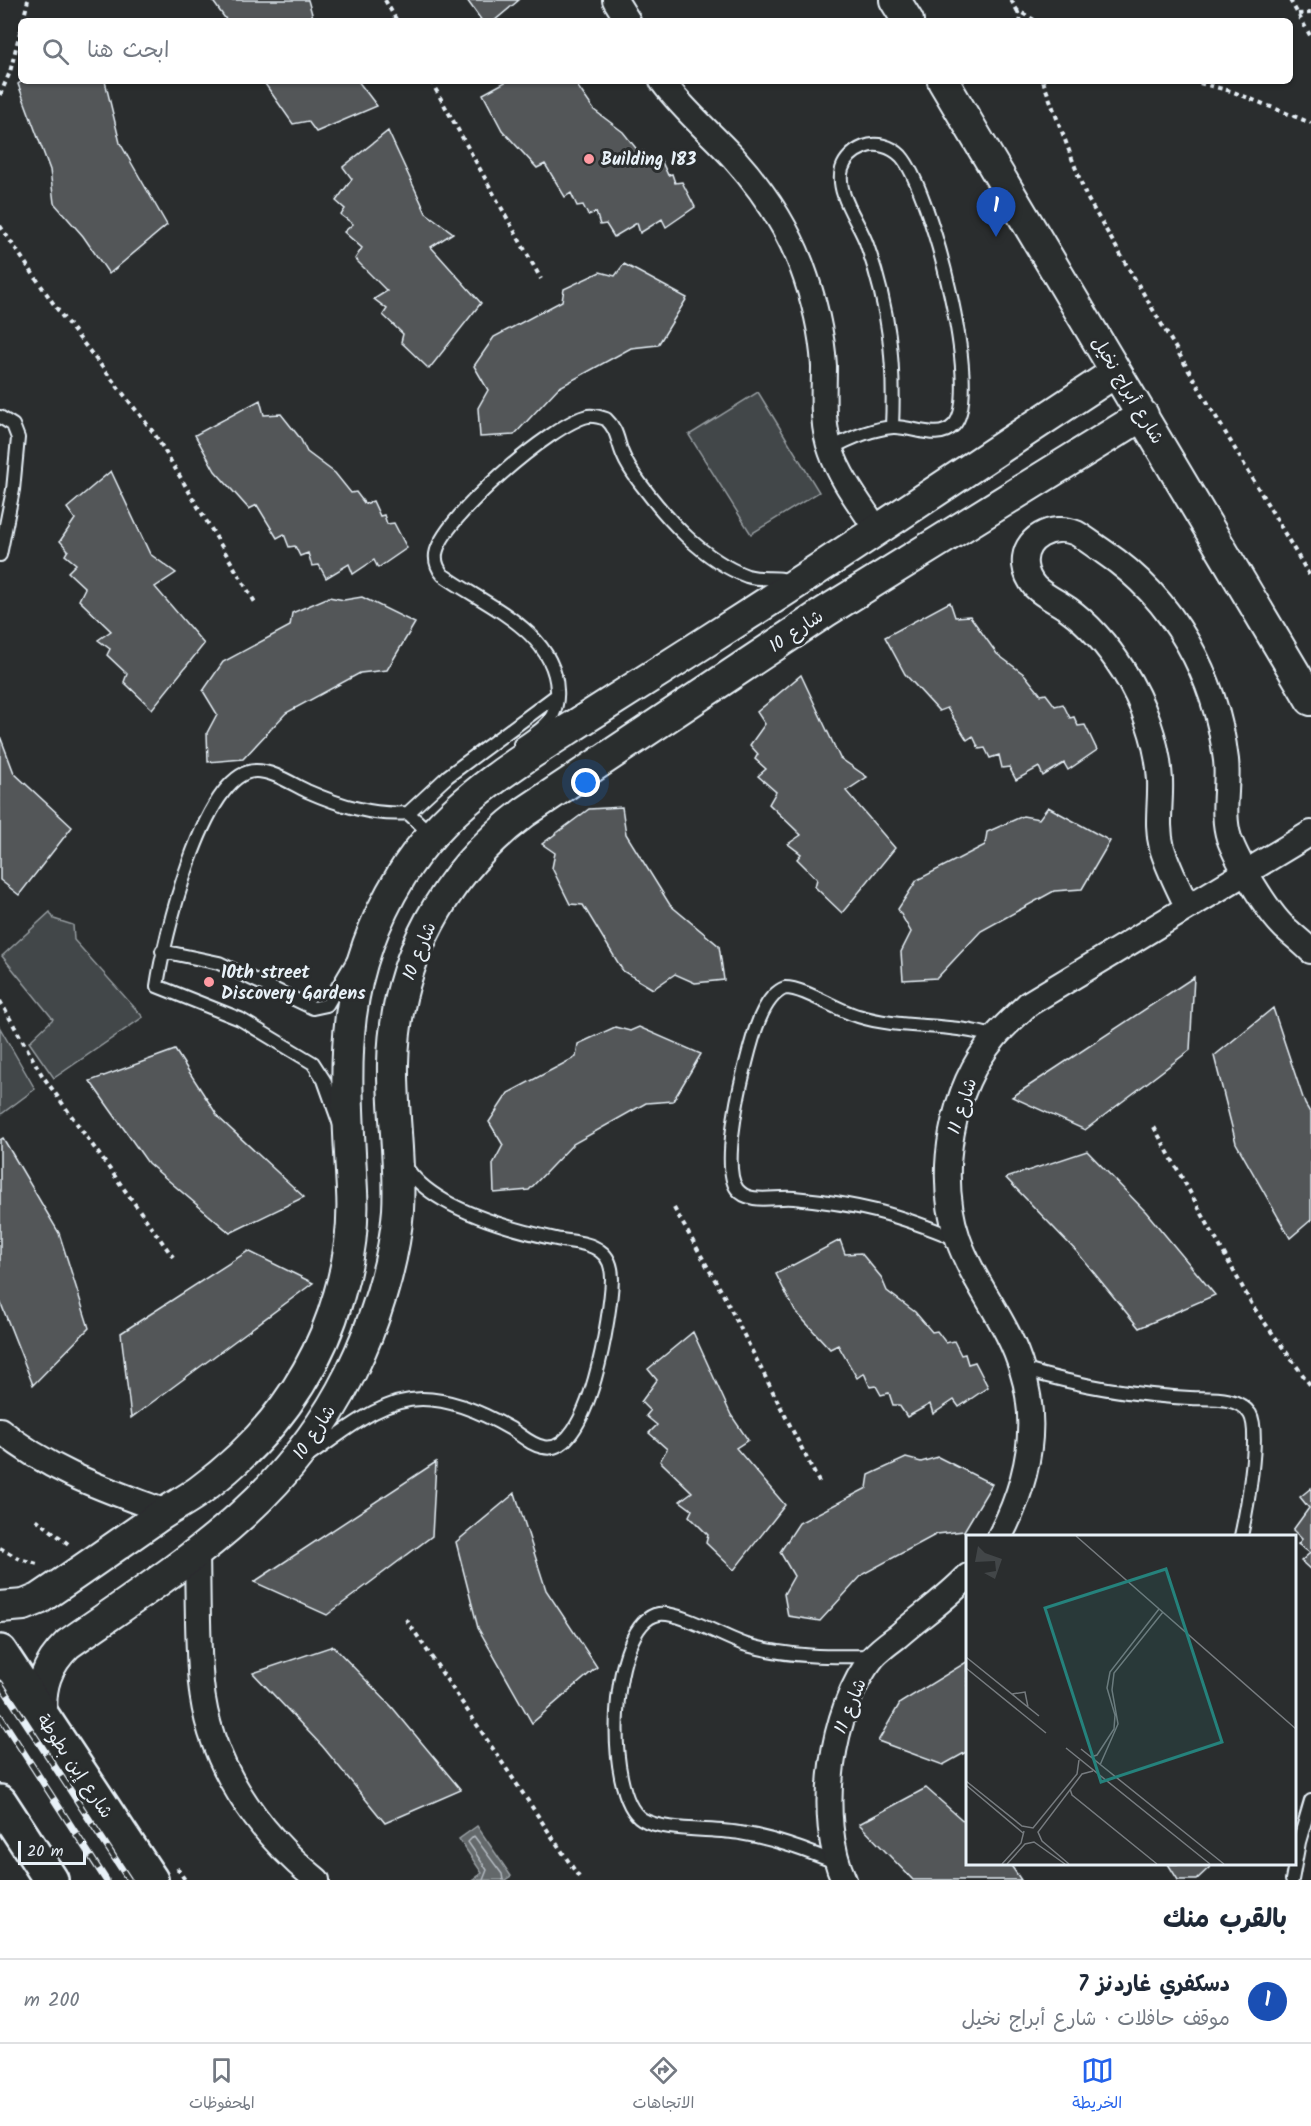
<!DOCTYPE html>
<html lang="ar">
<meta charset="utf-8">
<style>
body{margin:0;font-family:Kalam,"Playpen Sans Arabic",sans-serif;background:#f2f2f3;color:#1f2937;direction:rtl}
.scale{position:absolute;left:18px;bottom:15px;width:68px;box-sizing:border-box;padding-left:6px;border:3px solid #e8f1f8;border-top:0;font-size:16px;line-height:21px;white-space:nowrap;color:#e8f1f8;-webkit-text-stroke:4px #2a2d2e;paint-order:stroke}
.you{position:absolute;left:586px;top:783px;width:21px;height:21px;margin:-15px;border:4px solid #fff;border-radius:50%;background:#1a73e8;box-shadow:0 0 0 9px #1a73e833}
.badge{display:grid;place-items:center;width:39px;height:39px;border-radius:50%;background:#2563eb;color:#fff;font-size:20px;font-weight:700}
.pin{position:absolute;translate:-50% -50px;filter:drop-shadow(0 2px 3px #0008)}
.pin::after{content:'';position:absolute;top:32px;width:21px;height:18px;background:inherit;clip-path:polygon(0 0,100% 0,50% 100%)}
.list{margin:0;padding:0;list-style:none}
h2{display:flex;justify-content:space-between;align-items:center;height:78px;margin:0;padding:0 24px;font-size:26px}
h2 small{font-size:20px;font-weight:400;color:#747a83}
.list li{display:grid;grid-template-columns:39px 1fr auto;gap:18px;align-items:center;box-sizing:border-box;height:84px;padding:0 24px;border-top:2px solid #e0e1e3}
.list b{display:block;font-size:22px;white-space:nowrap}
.list p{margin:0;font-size:20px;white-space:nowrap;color:#747a83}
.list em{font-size:20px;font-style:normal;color:#747a83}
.icon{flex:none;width:33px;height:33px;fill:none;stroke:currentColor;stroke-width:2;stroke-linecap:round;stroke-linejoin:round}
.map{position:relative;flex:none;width:1311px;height:1880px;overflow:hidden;direction:ltr}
.search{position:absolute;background:#fff;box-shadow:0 2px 4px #0004;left:18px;right:18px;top:18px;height:66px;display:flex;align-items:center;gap:15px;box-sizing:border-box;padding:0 21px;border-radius:9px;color:#747a83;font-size:22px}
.sheet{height:162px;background:#fff}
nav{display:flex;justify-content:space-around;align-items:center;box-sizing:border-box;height:84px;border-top:2px solid #e0e1e3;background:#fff;font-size:16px;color:#747a83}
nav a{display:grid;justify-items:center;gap:3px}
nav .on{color:#2563eb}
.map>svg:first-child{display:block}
.green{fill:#424648;stroke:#959ca0;stroke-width:1.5}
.water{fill:#63686b;stroke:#989fa3;stroke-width:1.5}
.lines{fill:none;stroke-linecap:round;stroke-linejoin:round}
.shore{stroke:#b3bac0;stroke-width:1.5}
.building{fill:#535759;stroke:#e8f1f8;stroke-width:1.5}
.service-casing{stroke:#e8f1f8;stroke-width:16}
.minor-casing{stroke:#e8f1f8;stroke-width:28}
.tertiary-casing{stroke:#e8f1f8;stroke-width:34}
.secondary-casing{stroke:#e8f1f8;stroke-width:38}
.path{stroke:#e8f1f8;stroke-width:4;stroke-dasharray:4.5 4.5;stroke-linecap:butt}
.service{stroke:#2a2d2e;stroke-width:12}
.minor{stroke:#2a2d2e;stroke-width:24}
.tertiary{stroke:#2a2d2e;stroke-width:30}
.secondary{stroke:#2a2d2e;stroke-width:33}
.rail-casing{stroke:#e8f1f8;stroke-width:7}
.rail{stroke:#2a2d2e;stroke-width:4.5;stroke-dasharray:14;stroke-linecap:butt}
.poi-dot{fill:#ff9aa2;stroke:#2a2d2e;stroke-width:2}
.labels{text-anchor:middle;stroke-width:6;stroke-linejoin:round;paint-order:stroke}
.poi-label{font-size:18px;font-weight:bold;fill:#e8f1f8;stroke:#2a2d2e;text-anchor:start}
.street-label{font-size:18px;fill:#e8f1f8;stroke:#2a2d2e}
.inset-road{fill:none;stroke:#767b7f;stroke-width:1.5}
.view{fill:#25827c;fill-opacity:0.15;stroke:#25827c;stroke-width:3}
.inset-edge{fill:none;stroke:#e8f1f8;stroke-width:3}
</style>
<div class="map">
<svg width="1311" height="1880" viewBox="0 0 1311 1880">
<rect width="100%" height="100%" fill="#2a2d2e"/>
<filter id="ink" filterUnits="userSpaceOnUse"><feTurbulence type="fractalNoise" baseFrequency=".0167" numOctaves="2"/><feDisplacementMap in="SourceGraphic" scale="12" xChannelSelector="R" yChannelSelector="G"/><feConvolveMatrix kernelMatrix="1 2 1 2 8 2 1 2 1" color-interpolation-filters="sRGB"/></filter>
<g filter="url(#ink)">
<!-- green -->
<path class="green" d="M 758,392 L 819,492 L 751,534 L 689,435 Z
M 50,912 L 54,919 L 73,925 L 74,940 L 143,1017 L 54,1078 L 29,1042 L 53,1019 L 2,956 Z
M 0,1028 L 35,1089 L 0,1115 Z"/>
<!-- water -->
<path class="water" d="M 477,1826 L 511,1876 L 505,1880 L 473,1880 L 482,1873 L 459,1839 Z"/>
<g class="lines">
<!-- shore -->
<path class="shore" d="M 483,1880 L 487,1870 L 468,1842 L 474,1836 L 502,1874 L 503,1880"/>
</g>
<!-- building -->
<path class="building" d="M 212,0 L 308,0 L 314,21 L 227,21 Z
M 467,0 L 519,0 L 494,21 L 482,21 Z
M 22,81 L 105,81 L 120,143 L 167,225 L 109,274 L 83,236 L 54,203 L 50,170 L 18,84 Z
M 263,81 L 358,81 L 377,106 L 316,132 L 308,121 L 293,124 Z
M 507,81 L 574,81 L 594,110 L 623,132 L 639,152 L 644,151 L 653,163 L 661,160 L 668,175 L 672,174 L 675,183 L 682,182 L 695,207 L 666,227 L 662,219 L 640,233 L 637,223 L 614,237 L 606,224 L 600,225 L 596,212 L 588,215 L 583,205 L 577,206 L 571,193 L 565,197 L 545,164 L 537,168 L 502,130 L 483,94 Z
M 388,131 L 426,213 L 453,233 L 431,247 L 481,303 L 429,369 L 401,342 L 403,334 L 383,315 L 387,309 L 374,299 L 387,291 L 355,259 L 362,248 L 344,232 L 353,224 L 341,215 L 345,209 L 336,201 L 352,179 L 343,167 Z
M 624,264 L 687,298 L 658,345 L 631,348 L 558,388 L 514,435 L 480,437 L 478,408 L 488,390 L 474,366 L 494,337 L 562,301 L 564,289 L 600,272 L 615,276 Z
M 260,400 L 264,415 L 281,414 L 300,438 L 307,452 L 335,473 L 351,493 L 356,492 L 365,504 L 373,501 L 380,516 L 384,515 L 387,524 L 394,523 L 407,548 L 378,568 L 374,560 L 353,574 L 349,564 L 326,578 L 319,565 L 312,566 L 308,553 L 300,556 L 295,546 L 289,547 L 284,534 L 277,538 L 257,505 L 249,509 L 215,471 L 195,435 Z
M 111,471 L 150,554 L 176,573 L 155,587 L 204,644 L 152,709 L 124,682 L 127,674 L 107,655 L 110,649 L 98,640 L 111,631 L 79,600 L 85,588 L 68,572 L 76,564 L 65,555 L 68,550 L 60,541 L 75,519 L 67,508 Z
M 329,597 L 344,600 L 362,597 L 415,623 L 387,670 L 360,673 L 286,713 L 243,759 L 208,762 L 207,733 L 217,714 L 203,691 L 223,662 L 290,626 L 292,613 Z
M 950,602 L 955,617 L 970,616 L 997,654 L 1025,675 L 1041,695 L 1046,694 L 1055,706 L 1063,704 L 1070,718 L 1074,717 L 1078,726 L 1085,725 L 1097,750 L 1068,770 L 1064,763 L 1043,776 L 1039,767 L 1016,780 L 1009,767 L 1002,768 L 999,755 L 990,758 L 985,748 L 979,749 L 973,736 L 967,740 L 947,708 L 939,711 L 905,674 L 885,637 Z
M 801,675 L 840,758 L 867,777 L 846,791 L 895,848 L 842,913 L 815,887 L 817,879 L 797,859 L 801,854 L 788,844 L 801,835 L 769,804 L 776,792 L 758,776 L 766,769 L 755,759 L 758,754 L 750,745 L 765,724 L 757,712 Z
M 0,736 L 14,773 L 72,827 L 19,895 L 0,880 Z
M 622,807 L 626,834 L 670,905 L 719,946 L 724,980 L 695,983 L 675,974 L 653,989 L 623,971 L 583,905 L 570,904 L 552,868 L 555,853 L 542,844 L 589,809 Z
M 1048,807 L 1110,841 L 1082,889 L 1054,891 L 981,931 L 937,978 L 903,980 L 901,952 L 911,932 L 898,909 L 917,880 L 985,845 L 987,832 L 1023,816 L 1039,819 Z
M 1194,977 L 1190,1050 L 1085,1130 L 1012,1097 Z
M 1273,1008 L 1305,1104 L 1311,1114 L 1311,1220 L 1290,1238 L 1236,1143 L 1214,1056 Z
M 615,1027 L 630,1031 L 639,1027 L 701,1054 L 673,1101 L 646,1103 L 573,1144 L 529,1190 L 494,1193 L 493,1164 L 503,1145 L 489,1122 L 508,1093 L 576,1057 L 578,1044 Z
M 175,1050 L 219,1118 L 304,1197 L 230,1233 L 148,1163 L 90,1081 Z
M 3,1138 L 59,1233 L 89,1328 L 33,1385 L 0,1301 L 0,1140 Z
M 1087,1151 L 1146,1212 L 1215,1295 L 1139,1328 L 1077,1252 L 1006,1178 Z
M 840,1240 L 845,1254 L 861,1253 L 881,1277 L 887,1291 L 915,1312 L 932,1332 L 937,1331 L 946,1343 L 954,1341 L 961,1355 L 965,1354 L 968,1364 L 975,1362 L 988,1387 L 959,1407 L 954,1400 L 933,1414 L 930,1404 L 907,1417 L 899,1405 L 893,1405 L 889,1393 L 881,1395 L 876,1386 L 870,1387 L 864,1373 L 857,1378 L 838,1345 L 830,1349 L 795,1311 L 776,1274 Z
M 248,1251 L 313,1283 L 131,1418 L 121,1333 Z
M 693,1332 L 731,1415 L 748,1440 L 736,1448 L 785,1505 L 734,1570 L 706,1543 L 708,1535 L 689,1516 L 692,1510 L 680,1501 L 692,1492 L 660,1461 L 667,1449 L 649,1433 L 657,1425 L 646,1416 L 650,1411 L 641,1402 L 657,1380 L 648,1369 Z
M 938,1457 L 992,1484 L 964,1531 L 937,1534 L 863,1574 L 820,1621 L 788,1616 L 784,1594 L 794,1576 L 780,1552 L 799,1523 L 867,1488 L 869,1475 L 906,1458 L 921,1462 Z
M 436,1462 L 432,1536 L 327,1615 L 254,1582 Z
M 1311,1488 L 1311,1570 L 1301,1561 L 1310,1553 L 1298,1544 L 1302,1539 L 1293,1530 L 1309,1508 L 1300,1497 Z
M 515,1493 L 546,1590 L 597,1667 L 532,1723 L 478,1628 L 456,1542 Z
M 333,1646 L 392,1707 L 461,1790 L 385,1823 L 323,1747 L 253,1673 Z
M 968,1661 L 968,1751 L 943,1765 L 878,1741 L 900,1703 Z
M 926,1788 L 968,1825 L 968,1864 L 1010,1864 L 1021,1880 L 913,1880 L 859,1824 Z
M 1168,1864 L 1213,1864 L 1196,1880 L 1178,1880 Z"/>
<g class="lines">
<!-- service casing -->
<g class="service-casing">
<path id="service" d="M 0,417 L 13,425 L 18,438 L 13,490 L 0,555
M 830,449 C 850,438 870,429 893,427 C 913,426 938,442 954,425 C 984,393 930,188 901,156 C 891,146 876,142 864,147 C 854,151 845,159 842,169 C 835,194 860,223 867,245 C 889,308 895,361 892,427
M 520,744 C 530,737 542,730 549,721 C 555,713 558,700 557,690 C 555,631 485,605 443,575 C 438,569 435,562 436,554 C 441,519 553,423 588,416 C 594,415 600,417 606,419 C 618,430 617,441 623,455 C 627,465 634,475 640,483 C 667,519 703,560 747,576 C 763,581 778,575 792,582
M 408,813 L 448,776 L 557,695
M 162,951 L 219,963 L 313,1008 L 327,1005 L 353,961
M 340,1125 L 324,1080 L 313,1063 L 240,1019 L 157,986 C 163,944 203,770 256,771 C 273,771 292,784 307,791 C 339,805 373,816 408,813 L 432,835
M 957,1239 C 897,1214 859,1204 794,1198 C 776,1196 749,1205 737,1189 C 722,1169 738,1095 744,1071 C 750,1048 760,997 785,988 C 805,988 836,1010 858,1016 C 903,1030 951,1022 995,1037
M 1022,1369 C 1079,1386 1131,1395 1190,1398 C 1210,1399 1237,1395 1250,1414 C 1261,1432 1246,1514 1241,1536
M 310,1455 C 343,1433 379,1399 422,1399 C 453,1399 485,1414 511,1429 C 521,1435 531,1445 543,1447 C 590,1458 611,1311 612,1279 C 612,1268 609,1257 600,1251 C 589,1242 570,1242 556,1239 C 510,1229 430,1208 405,1165
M 835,1862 C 804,1850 773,1838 740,1833 C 714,1828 663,1832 642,1819 C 603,1794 609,1622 659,1614 C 679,1611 725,1638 747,1645 C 789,1657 830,1657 873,1656
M 1292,1880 L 1299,1842 L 1311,1801"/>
</g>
<!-- minor casing -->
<g class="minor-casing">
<path id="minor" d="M 615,0 L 628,21
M 662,81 C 683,110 709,131 733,157 C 761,188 786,225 801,264 C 813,296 822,331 824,366 C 824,394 821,424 831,451 C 841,480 861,505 877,530
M 1187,906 C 1178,887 1168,868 1162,848 C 1156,825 1161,803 1160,780 C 1158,742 1143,702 1123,670 C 1109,648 1089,624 1068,609 C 1058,602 1044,596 1035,587 C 1030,581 1026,574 1025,565 C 1022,538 1053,523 1076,533 C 1085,538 1095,546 1104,552 C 1174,599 1216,677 1226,760 C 1229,785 1221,813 1229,838 C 1237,861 1267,911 1285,928 C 1294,936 1303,943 1311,951
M 0,1430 C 49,1471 107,1490 166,1512
M 1000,1536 C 1027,1484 1040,1427 1022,1370 C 1009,1323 974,1285 958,1239 C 936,1174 951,1089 995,1037 C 1005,1025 1017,1015 1028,1004 L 1311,833
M 197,1554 C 198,1597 197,1640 201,1683 C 208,1762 257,1832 317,1880
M 844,1880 C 816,1820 830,1709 873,1657 C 880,1649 890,1642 898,1636 C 921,1616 947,1598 968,1576"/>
</g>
<!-- tertiary casing -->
<g class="tertiary-casing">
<path id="tertiary" d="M 895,0 L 908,21
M 943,81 L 1311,700
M 0,1607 L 24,1605 L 39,1599 C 78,1573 116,1546 155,1519 C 169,1509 185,1501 199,1491 C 267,1441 316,1376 339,1295 C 349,1261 354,1226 352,1191 C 346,1071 335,984 401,876 C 445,804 518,762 586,718 C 641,683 695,649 749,614 C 872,535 993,452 1116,372
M 42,1717 C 39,1687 46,1665 68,1644 C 181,1565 286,1503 350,1374 C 374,1325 394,1265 398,1210 C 401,1160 392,1112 393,1063 C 395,961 444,873 525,812 L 825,612 L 1143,415"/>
</g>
<!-- secondary casing -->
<g class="secondary-casing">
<path id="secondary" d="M 0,1652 L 151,1880
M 0,1802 L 51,1880"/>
</g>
<!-- path -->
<path class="path" d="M 385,0 L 397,21
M 1011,0 L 1017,10 L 1036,21
M 1290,0 L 1311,37
M 1017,10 L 1021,21
M 1298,14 L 1311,13
M 23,21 L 28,0
M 431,81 L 541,279
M 1043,81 L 1086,196 L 1311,578
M 1191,81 L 1231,91 L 1311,123
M 0,95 L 10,72 L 21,28
M 0,226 L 62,316 L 154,433 L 256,604
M 0,1001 L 42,1075 L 173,1257
M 1154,1127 L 1254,1308 L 1311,1386
M 674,1208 L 723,1294 L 821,1486
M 36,1519 L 71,1546
M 0,1548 L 20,1559 L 41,1565
M 406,1619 L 581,1880
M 177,1868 L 185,1880"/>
<!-- service -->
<use href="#service" class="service"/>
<!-- minor -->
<use href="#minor" class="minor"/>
<!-- tertiary -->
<use href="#tertiary" class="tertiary"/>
<!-- secondary -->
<use href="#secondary" class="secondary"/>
<!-- rail casing -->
<g class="rail-casing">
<path id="rail" d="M 0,1683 L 129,1880
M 0,1716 L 106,1880"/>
</g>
<!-- rail -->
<use href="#rail" class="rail"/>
</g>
</g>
<!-- markers -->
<g class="poi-dot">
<circle cx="589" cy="159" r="6"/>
<circle cx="209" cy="982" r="6"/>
</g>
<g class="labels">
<!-- poi labels -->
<g class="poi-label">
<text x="601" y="165">Building 183</text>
<text x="221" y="978">10th street<tspan x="221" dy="21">Discovery Gardens</tspan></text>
</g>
<!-- street labels -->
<g class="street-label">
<text transform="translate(1128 390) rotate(59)" y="6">شارع أبراج نخيل</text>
<text transform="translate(796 631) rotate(-34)" y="6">شارع 10</text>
<text transform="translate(419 951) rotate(-68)" y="6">شارع 10</text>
<text transform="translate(962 1106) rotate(-72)" y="6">شارع 11</text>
<text transform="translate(314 1432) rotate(-56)" y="6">شارع 10</text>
<text transform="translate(850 1706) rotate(-68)" y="6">شارع 11</text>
<text transform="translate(75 1766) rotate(56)" y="6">شارع إبن بطوطة</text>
</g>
</g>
<!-- overview -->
<g transform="translate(966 1535)">
<rect width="330" height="330" fill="#2a2d2e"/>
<path d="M 12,11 L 19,18 L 36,24 L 29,44 L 18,38 L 30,36 L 29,26 L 9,27 Z" fill="#424648"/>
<path class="inset-road" d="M 110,1 L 330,194M 0,122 L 73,181M 0,133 L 80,198M 46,159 L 59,157 L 62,172M 100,213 L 244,329M 115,214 L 258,329M 125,222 L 131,220 L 148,194 L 149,180 L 141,153 L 144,137 L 193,74M 134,230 L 152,189 L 146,155 L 148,138 L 197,77M 0,246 L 56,291 L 67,293 L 111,239 L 113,225M 0,250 L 57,298M 104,254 L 106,260 L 191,329M 36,329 L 55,308 L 58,296M 41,329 L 59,309 L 68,307 L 99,329M 103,329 L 76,306 L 72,297 L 116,239 L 127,236"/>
<path class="view" d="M 200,34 L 256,207 L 135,247 L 79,73 Z"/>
<rect width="330" height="330" class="inset-edge"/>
</g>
</svg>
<div class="scale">20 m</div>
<div class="you"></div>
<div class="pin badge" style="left:996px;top:237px;background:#1a4fb4">1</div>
<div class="search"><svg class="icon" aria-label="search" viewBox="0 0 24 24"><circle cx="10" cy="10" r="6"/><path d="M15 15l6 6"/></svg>ابحث هنا</div>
</div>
<section class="sheet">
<h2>بالقرب منك<small></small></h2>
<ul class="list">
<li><span class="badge" style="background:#1a4fb4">1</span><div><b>دسكفري غاردنز 7</b><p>موقف حافلات · شارع أبراج نخيل</p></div><em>200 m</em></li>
</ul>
</section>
<nav>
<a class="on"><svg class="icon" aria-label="map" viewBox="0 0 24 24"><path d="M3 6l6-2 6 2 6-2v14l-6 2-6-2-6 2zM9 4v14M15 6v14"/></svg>الخريطة</a>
<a><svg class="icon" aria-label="directions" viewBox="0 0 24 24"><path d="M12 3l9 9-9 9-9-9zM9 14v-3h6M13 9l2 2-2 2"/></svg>الاتجاهات</a>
<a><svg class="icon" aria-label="saved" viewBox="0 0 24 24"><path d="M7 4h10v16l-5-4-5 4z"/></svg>المحفوظات</a>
</nav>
